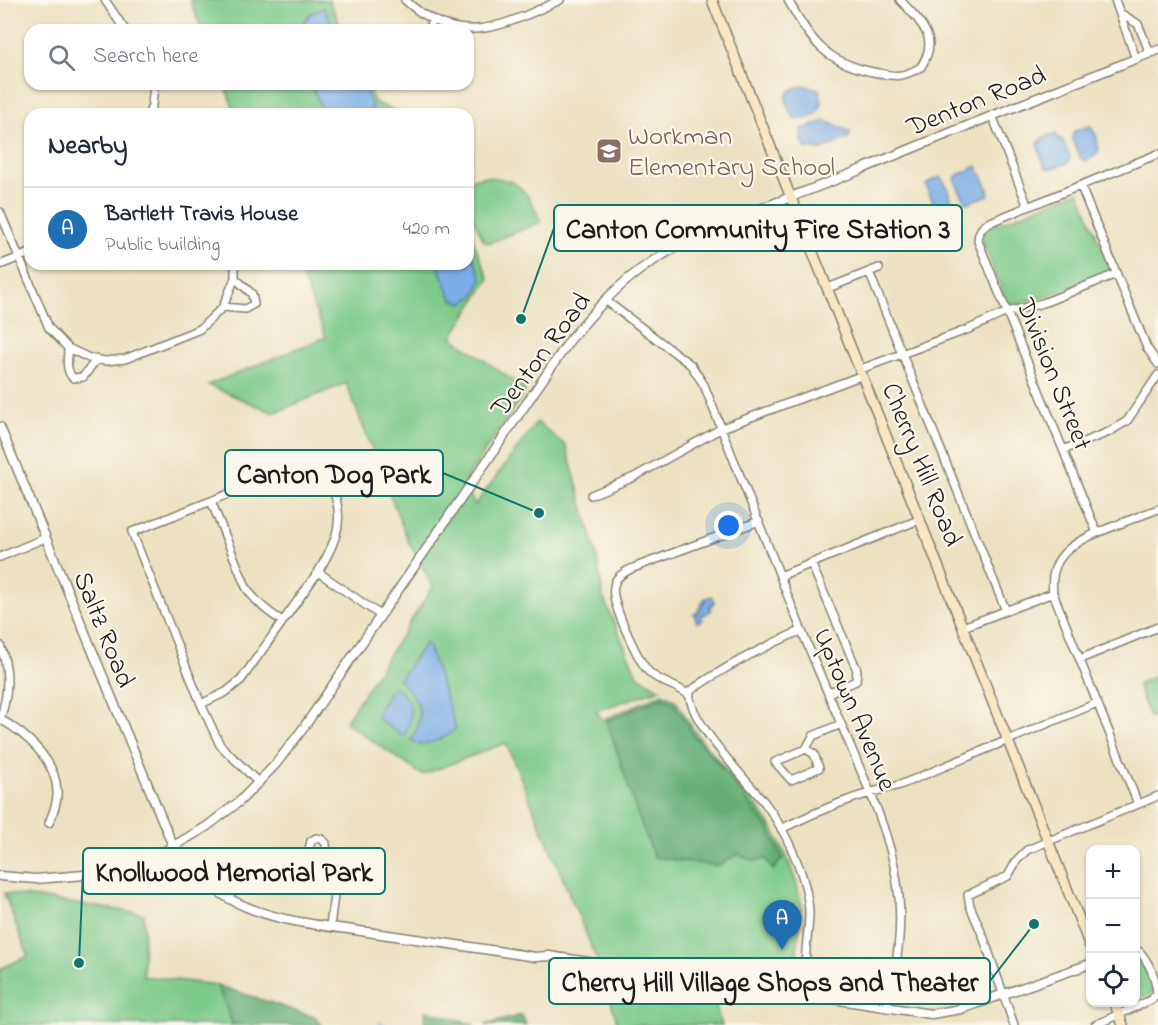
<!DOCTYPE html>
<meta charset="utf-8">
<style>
body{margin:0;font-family:"Indie Flower",sans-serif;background:#f6f6f7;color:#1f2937}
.controls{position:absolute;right:18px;bottom:18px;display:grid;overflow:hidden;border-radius:12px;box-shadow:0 2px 4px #0004}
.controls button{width:54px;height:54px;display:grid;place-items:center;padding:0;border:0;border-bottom:2px solid #e0e1e3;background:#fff;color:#1f2937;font:30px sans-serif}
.you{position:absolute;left:729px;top:526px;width:21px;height:21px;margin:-15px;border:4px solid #fff;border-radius:50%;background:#1a73e8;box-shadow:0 0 0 9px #1a73e833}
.badge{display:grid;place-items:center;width:39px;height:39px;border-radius:50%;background:#1f6fb2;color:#fff;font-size:20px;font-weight:700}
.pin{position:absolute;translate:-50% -50px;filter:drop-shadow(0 2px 3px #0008)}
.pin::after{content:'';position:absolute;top:32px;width:21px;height:18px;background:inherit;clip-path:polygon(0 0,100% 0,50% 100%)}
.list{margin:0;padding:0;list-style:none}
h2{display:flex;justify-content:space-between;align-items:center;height:78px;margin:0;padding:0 24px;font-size:26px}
h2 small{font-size:20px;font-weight:400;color:#747a83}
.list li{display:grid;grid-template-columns:39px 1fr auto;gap:18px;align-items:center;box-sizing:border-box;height:84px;padding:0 24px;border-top:2px solid #e0e1e3}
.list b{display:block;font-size:22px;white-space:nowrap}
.list p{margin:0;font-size:20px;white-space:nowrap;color:#747a83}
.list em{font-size:20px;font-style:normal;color:#747a83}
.icon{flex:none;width:33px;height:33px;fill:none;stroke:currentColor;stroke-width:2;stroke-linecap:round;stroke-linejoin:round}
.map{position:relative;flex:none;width:1158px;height:1025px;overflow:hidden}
.search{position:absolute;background:#fff;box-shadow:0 2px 4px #0004;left:24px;top:24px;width:450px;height:66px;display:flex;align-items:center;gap:15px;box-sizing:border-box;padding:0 21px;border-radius:18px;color:#747a83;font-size:22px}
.panel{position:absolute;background:#fff;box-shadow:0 2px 4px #0004;left:24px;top:108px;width:450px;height:162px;border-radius:18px}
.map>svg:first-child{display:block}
.green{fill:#7cc988;stroke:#4c7252;stroke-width:1.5}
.forest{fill:#65ad74;stroke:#406448;stroke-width:1.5}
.water{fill:#7cade7;stroke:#4c6482;stroke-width:1.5}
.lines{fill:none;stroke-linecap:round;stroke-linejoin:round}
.stream{stroke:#7cade7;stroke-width:2}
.minor-casing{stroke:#847f6e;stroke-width:10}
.tertiary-casing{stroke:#847f6e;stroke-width:11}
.secondary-casing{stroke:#847f6e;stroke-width:12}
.minor{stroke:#fff;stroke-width:7}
.tertiary{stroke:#fff;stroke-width:8}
.secondary{stroke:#f7e8c3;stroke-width:9}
.labels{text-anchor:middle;stroke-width:4.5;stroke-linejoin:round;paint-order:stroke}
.street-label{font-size:27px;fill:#1c1c1c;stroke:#fbf7ec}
.education-label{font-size:27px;fill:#785e54;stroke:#fbf7ec;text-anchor:start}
.leader{fill:none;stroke:#0f766e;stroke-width:2}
.callout-dot{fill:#0f766e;stroke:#fbf7ec;stroke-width:2}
.callout{fill:#fbf7ec;stroke:#0f766e;stroke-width:2}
.callout-label{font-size:28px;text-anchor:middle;font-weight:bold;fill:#1c1c1c}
</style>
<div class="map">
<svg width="1158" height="1025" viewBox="0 0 1158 1025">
<rect width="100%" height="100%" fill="#fbf7ec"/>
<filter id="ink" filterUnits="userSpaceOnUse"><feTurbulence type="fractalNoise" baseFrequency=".0167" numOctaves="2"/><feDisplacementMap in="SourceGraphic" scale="12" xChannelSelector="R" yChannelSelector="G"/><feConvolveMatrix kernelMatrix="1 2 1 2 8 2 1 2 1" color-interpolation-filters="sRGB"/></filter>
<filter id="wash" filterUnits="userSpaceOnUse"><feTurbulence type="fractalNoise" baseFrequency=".008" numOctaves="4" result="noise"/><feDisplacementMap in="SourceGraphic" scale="24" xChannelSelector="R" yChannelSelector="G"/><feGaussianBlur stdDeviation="1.35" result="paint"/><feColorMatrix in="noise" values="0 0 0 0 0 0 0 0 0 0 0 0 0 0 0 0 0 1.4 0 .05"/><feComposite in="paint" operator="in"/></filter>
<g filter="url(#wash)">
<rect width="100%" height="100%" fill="#ece2c1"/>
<!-- green -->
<path class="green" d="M 190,0 L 329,0 L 342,30 L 202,30 Z
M 224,84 L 366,84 L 375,103 L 404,114 L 236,114 Z
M 482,177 C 518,177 528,190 541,222 L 489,243 L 483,240 L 468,206 L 468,180 Z
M 1079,191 L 1111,271 L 1041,299 L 1025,301 L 1009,308 L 980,235 L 987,228 Z
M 468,229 L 489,279 L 452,337 L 526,390 L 464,482 L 475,505 L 537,422 L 566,446 L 597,556 L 603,597 L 637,675 L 660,689 L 596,711 L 603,720 L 663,693 L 676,701 L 697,735 L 753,801 L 773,829 L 787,857 L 796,882 L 802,906 L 797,949 L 798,986 L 703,967 L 722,1025 L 618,1025 L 602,972 L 506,743 L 422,775 L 345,722 L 433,587 L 409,543 L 346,383 L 274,413 L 208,385 L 326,337 L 297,264 L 468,264 Z
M 1158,675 L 1158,713 L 1149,717 L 1138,686 L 1139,683 Z
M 4,893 L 144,914 L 143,976 L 217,985 L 233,1025 L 0,1025 L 0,969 L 28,956 Z
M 1136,954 L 1141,956 L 1154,988 L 1151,994 L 1136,1000 Z"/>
<!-- forest -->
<path class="forest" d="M 662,697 L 674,703 L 694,736 L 719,764 L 769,829 L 783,858 L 773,870 L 766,859 L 754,861 L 738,854 L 717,866 L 654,857 L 635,807 L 607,721 Z
M 217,985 L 314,1017 L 322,1025 L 233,1025 Z
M 426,1010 L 474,1025 L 424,1025 Z
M 522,1015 L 526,1025 L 485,1025 Z"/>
<!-- water -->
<path class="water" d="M 324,8 L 335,30 L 297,30 L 311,13 Z
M 311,84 L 362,84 L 372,106 L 371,114 L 324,114 Z
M 805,86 L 819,89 C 826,108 817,119 796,120 C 783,104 780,89 805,86 Z
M 826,121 L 850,132 L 848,138 L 821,150 L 806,148 L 801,139 L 802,129 Z
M 1090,126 L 1096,135 L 1099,150 L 1094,157 L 1086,161 L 1081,159 L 1072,139 L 1074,131 Z
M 1055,134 L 1059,139 L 1062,139 L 1070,158 L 1068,163 L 1049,169 L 1045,167 L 1037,145 L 1045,136 Z
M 977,166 L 988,188 L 989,195 L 966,203 L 955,181 L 956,176 Z
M 941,177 L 949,190 L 949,194 L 959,218 L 952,229 L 944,230 L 926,185 L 931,181 Z
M 468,245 L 482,278 L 473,297 L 463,303 L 452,299 L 437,264 L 468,264 Z
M 712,596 L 715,604 L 709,606 L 711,611 L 701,616 L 703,620 L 697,622 L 694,614 L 699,612 L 698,609 L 702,607 L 701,604 L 705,602 L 704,599 Z
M 425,643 L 428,645 L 456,728 C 448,737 432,743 420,745 L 411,740 C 426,716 420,698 399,680 Z
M 393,686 C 411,698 415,715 405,734 L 401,735 L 378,719 L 377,713 Z"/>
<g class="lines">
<!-- stream -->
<path class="stream" d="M 379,1023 L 385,1025"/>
</g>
</g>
<g filter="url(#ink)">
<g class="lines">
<!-- minor casing -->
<g class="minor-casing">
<path id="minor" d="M 105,0 L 125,30
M 405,0 C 459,50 503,26 560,0
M 788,0 C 811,41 825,62 873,72 C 895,76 900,79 921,67 C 925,60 929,53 929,44 C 929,29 911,11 900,0
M 1115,0 L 1136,59
M 1120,13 L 1138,24 L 1150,53
M 429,30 L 432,20
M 149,114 L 152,105 L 154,84
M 992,115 L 1028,207
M 1081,187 L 1147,348 L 1158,364
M 0,212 L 49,328 L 68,348 L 89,358 L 105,361 L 125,359 L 200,329 L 223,307 L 235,278 L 235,264
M 0,265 L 30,253
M 869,272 L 1006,611
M 828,288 L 879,268
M 605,300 L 691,365 L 704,385 L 780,576
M 223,307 L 245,309 L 254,304 L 252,294 L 235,278
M 68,348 C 68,359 65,370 73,378 L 83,377 L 96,360
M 861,369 L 969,329 L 1007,312 L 1043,303 L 1116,274
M 1063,450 L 1109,432 L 1127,421 L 1158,375
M 591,495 L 634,477 L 722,428 L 863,375
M 211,501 L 320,456 C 341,508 349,521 318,572
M 1097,533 L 978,241 C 978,233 981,227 988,223 L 1158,154
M 0,557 L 45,538
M 811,563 L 857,670 L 856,681 L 828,693
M 963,627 L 1053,593
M 800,631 C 761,648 724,667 690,691 C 685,718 747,780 765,803 C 786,831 808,878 809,913 C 809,925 807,937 806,950 C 805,965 806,980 806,996
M 0,645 C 10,670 9,694 0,719
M 1080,659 L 1158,627
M 689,695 C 677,685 660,683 649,672 C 638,661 616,611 614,596 C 613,592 614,585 615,582 C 618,575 627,571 633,568 L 759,521
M 201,704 L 132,532 L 211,501 L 246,587 C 255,602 268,612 282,621
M 0,719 C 25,733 56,760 57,791 C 58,802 53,813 49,823
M 806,749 L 814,754 L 819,768 L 791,780 L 775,762 L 806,749 L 813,736 L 841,724
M 259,783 L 220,745 L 201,704 L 226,692 L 241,680 L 318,572 L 380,615
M 1138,804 L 1053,593 C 1048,553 1077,541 1109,528 C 1125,522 1142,515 1158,509
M 781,829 C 822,809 856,795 900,785 L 1097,703
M 327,859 L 311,854 L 309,849 L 311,841 L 316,838 L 321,839 L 326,843 L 327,859 L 333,874 L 335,888 L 330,926
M 887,1008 C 897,967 904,924 897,882 C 891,839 872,796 855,757 C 830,697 803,637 780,576 L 921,519
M 1014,1025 L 983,936 L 970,906 L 968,895 L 1008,876 L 1017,860 L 1027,850 L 1158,796
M 1095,1025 L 1151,1000 L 1157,993 C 1156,978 1149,962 1139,951 L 1136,951"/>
</g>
<!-- tertiary casing -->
<g class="tertiary-casing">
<path id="tertiary" d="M 0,427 L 173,846 C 190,866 207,886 230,899 C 271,922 322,925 367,932 C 423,940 479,948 535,957 L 549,956 L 931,1014 L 961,1009 L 1090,964
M 0,876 L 36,879 L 109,873 L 158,855 L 206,827 L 240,801 L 275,765 L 302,730 L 570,340 C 591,315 611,292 637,272 C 697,227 785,201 855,172 C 955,130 1057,90 1158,50"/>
</g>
<!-- secondary casing -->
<g class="secondary-casing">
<path id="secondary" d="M 712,0 L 1090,946
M 1114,1002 L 1123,1025"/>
</g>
<!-- minor -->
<use href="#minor" class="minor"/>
<!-- tertiary -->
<use href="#tertiary" class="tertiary"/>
<!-- secondary -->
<use href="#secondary" class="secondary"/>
</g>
</g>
<!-- icons -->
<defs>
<g id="school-square" transform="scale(1.35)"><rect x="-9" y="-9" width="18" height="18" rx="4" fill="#8d6e63" stroke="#fbf7ec"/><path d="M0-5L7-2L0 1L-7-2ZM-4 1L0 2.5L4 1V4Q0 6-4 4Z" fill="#fff"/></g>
</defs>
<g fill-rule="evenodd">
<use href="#school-square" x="609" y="151"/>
</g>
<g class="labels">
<!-- street labels -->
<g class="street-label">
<text transform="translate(976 100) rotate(-22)" y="9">Denton Road</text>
<text transform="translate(540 354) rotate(-53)" y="9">Denton Road</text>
<text transform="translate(1055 374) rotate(68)" y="9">Division Street</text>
<text transform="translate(923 464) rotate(68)" y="9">Cherry Hill Road</text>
<text transform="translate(105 629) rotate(68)" y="9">Saltz Road</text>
<text transform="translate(856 709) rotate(67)" y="9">Uptown Avenue</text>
</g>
<!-- education labels -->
<g class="education-label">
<text x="628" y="144">Workman<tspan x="628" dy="31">Elementary School</tspan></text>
</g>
</g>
<!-- callouts -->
<path class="leader" d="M521 319L554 228M539 513L443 473M79 963L83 871M1034 924L990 981"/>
<g class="callout-dot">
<circle cx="521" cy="319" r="6"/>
<circle cx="539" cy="513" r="6"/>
<circle cx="79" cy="963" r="6"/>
<circle cx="1034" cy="924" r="6"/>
</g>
<g class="callout">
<rect x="554" y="205" width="408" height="46" rx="6"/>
<rect x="225" y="450" width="218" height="46" rx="6"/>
<rect x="83" y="848" width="302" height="46" rx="6"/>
<rect x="549" y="958" width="441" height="46" rx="6"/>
</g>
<g class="callout-label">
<text x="758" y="238">Canton Community Fire Station 3</text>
<text x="334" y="483">Canton Dog Park</text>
<text x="234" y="881">Knollwood Memorial Park</text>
<text x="770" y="991">Cherry Hill Village Shops and Theater</text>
</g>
</svg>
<div class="controls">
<button>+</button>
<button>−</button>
<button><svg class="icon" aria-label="locate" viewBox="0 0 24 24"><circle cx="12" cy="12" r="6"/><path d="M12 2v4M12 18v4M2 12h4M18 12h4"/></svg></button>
</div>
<div class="you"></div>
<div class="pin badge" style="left:782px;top:950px">A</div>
<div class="search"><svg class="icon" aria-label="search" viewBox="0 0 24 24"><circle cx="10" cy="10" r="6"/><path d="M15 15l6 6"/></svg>Search here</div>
<section class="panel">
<h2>Nearby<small></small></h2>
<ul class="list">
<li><span class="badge">A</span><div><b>Bartlett Travis House</b><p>Public building</p></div><em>420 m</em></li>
</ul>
</section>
</div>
